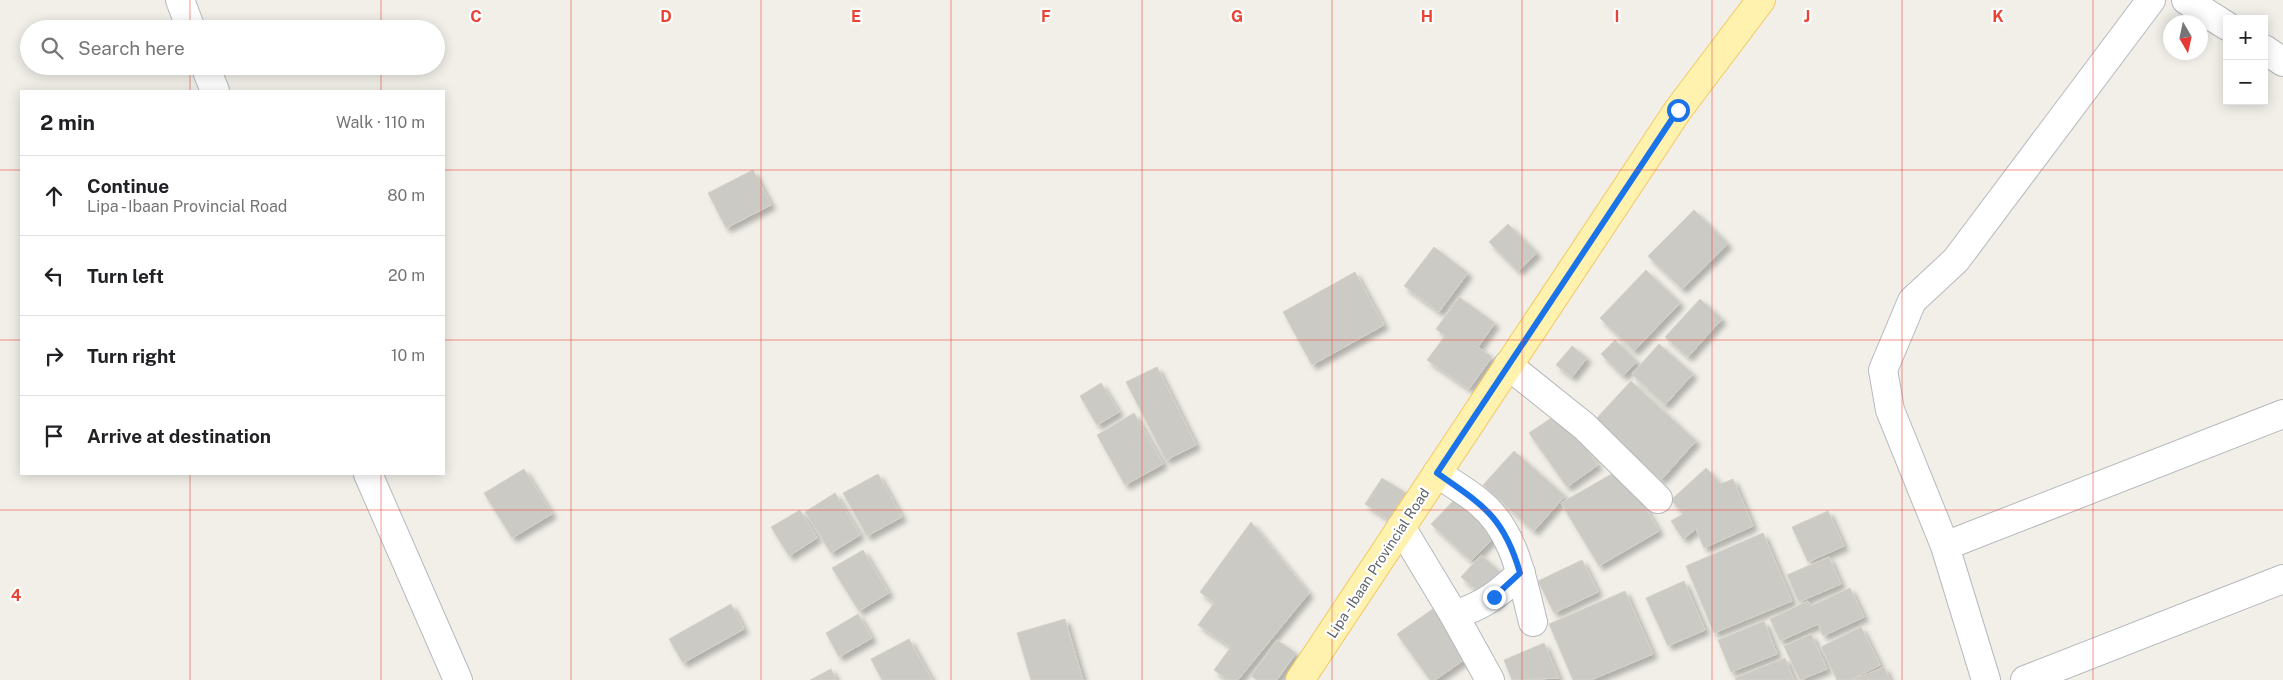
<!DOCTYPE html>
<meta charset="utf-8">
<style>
body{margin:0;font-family:"Public Sans",sans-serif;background:#f6f6f6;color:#202124}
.controls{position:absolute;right:15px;top:15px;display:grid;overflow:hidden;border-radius:0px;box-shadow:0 2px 12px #0003}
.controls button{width:45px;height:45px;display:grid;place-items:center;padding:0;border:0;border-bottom:1px solid #e0e0e0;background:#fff;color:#202124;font:25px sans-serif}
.compass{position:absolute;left:2163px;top:15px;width:45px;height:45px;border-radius:50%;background:#fff;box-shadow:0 2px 12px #0003;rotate:171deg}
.stop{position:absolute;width:15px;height:15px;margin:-11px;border:4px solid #1a73e8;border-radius:50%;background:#fff}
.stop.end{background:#1a73e8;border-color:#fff;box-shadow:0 1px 5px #0008}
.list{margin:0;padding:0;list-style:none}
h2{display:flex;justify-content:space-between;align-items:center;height:65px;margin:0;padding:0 20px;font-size:21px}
h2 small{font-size:16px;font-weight:400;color:#757577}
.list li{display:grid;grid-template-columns:32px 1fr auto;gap:15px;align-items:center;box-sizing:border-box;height:80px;padding:0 20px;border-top:1px solid #e0e0e0}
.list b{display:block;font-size:19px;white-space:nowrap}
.list p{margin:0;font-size:16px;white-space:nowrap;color:#757577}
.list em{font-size:16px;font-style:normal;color:#757577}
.icon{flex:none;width:28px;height:28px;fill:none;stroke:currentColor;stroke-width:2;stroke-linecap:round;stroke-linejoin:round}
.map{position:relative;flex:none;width:2283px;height:680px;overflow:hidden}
.search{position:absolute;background:#fff;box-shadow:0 2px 12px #0003;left:20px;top:20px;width:425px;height:55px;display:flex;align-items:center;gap:12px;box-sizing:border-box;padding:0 18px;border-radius:28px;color:#757577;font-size:19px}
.panel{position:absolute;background:#fff;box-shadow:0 2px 12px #0003;left:20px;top:90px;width:425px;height:385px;border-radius:0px}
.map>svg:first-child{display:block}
.building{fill:#cccac5;stroke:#d6d1c6;filter:url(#shadow)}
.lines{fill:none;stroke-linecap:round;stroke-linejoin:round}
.minor-casing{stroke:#b5b8bc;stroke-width:30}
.major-casing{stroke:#f2c960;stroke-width:30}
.minor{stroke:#fff;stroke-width:28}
.major{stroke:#fff2af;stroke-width:28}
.route{stroke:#1a73e8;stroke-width:6}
.grid{fill:none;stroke:#ea4335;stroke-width:1;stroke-opacity:0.55}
.labels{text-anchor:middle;stroke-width:4.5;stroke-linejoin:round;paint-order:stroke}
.street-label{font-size:14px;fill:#5f6368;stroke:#fff}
.grid-label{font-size:16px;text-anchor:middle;font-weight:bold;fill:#ea4335;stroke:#fff;stroke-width:4.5;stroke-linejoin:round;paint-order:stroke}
</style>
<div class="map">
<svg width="2283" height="680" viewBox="0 0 2283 680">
<defs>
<filter id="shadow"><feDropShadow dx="4.5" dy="4.5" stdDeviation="2.5" flood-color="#0004"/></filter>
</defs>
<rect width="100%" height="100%" fill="#f1efe8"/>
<!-- building -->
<path class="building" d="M 753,170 L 771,205 L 726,228 L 708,193 Z
M 1694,210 L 1728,244 L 1682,289 L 1648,256 Z
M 1508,224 L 1537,253 L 1518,271 L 1489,242 Z
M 1434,247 L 1468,273 L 1439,312 L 1404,286 Z
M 1646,270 L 1680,303 L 1634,351 L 1600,318 Z
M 1355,272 L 1384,325 L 1312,365 L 1283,312 Z
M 1459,297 L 1495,323 L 1478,347 L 1492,357 L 1469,389 L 1427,360 L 1445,336 L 1436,329 Z
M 1700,299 L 1722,319 L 1688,357 L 1665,337 Z
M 1615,340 L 1637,362 L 1623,376 L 1601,354 Z
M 1659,344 L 1693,374 L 1665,405 L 1632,374 Z
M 1572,346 L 1587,358 L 1572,377 L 1556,365 Z
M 1157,367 L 1196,445 L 1166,460 L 1126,382 Z
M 1631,381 L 1696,441 L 1661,480 L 1595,420 Z
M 1101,383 L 1119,412 L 1097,425 L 1080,396 Z
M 1560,412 L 1598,465 L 1567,487 L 1529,433 Z
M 1134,413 L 1163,464 L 1125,485 L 1097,435 Z
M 1514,451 L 1565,496 L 1534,531 L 1483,485 Z
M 1622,468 L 1659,531 L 1599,566 L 1561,503 Z
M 1706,468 L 1721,484 L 1733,479 L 1753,526 L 1704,548 L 1696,529 L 1683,539 L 1671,521 L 1683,514 L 1671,500 Z
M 524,469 L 552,514 L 512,538 L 484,493 Z
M 878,474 L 902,517 L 867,536 L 843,493 Z
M 1382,478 L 1406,493 L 1388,519 L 1365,504 Z
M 835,493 L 860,535 L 831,553 L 805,512 Z
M 1458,496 L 1498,533 L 1471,561 L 1431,524 Z
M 800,510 L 817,538 L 789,556 L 771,527 Z
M 1828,511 L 1844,546 L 1808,562 L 1792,527 Z
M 1251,522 L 1309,593 L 1238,680 L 1228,680 L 1214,670 L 1231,647 L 1198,625 L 1214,603 L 1200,592 Z
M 1763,533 L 1792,601 L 1714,633 L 1686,566 Z
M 863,550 L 889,593 L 859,611 L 832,568 Z
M 1481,555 L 1507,578 L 1488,600 L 1461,577 Z
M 1829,557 L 1841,584 L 1799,602 L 1787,575 Z
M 1582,560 L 1598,592 L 1554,613 L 1538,581 Z
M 1684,581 L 1705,630 L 1668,646 L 1646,598 Z
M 1850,588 L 1864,617 L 1823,636 L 1818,624 L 1780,641 L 1770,619 L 1808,601 L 1811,606 Z
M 1625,591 L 1653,654 L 1591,680 L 1573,680 L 1549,624 Z
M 731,604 L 744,629 L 683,663 L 669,639 Z
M 1437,606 L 1471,655 L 1435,680 L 1430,680 L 1397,634 Z
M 858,614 L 872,638 L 839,657 L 826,633 Z
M 1065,619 L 1083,680 L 1031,680 L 1017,633 Z
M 1764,621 L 1777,654 L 1731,672 L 1718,640 Z
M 1861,627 L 1880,665 L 1850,680 L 1837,680 L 1821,647 Z
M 1811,634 L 1827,669 L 1800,680 L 1784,646 Z
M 909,639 L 932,680 L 882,680 L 871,659 Z
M 1277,640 L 1296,653 L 1277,680 L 1257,680 L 1251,676 Z
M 1544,643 L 1559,678 L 1512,680 L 1504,660 Z
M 1785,658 L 1794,680 L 1736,680 L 1735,678 Z
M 1884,667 L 1890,680 L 1853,680 Z
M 831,669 L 836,680 L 810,680 Z"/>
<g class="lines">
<!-- minor casing -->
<g class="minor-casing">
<path id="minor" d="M 180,0 L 191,29
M 2186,0 L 2227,26
M 2264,49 L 2283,62
M 205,66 L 215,91
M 1508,365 L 1584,426 L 1658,499
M 1437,473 C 1451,483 1466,491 1479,502 C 1515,531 1522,579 1533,622
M 368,474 L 458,680
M 1401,527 L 1454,615 L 1490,680
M 1945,546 L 2283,414
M 1454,615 C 1485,605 1497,595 1521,573
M 1986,680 L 1945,546 L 1890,410 L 1883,370 L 1912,301 L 1956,260 L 2151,0
M 2025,680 L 2283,579"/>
</g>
<!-- major casing -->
<g class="major-casing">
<path id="major" d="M 1300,680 L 1678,110 L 1761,0"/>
</g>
<!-- minor -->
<use href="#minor" class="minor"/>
<!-- major -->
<use href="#major" class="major"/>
</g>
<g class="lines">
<!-- route -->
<path class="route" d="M 1494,597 L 1520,573 C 1504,517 1483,505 1437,473 L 1678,110"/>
</g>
<!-- grid -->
<path class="grid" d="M 190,0 L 190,29M 381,0 L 381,29M 571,0 L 571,680M 761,0 L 761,680M 951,0 L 951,680M 1142,0 L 1142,680M 1332,0 L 1332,680M 1522,0 L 1522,680M 1712,0 L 1712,680M 1902,0 L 1902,680M 2093,0 L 2093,680M 190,66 L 190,91M 381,66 L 381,91M 0,170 L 21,170M 444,170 L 2283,170M 0,340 L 21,340M 444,340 L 2283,340M 190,474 L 190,680M 381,474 L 381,680M 0,510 L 2283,510"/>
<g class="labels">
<!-- street labels -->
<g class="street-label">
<text transform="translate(1378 563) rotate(-57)" y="5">Lipa - Ibaan Provincial Road</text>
</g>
</g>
<g class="grid-label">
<text x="476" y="22">C</text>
<text x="666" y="22">D</text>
<text x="856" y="22">E</text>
<text x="1046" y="22">F</text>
<text x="1237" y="22">G</text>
<text x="1427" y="22">H</text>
<text x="1617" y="22">I</text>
<text x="1807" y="22">J</text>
<text x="1998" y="22">K</text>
<text x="16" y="601">4</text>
</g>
</svg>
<div class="controls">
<button>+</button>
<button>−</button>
</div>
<svg class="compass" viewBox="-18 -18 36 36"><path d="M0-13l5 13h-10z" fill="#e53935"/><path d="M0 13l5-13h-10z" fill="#757577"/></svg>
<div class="stop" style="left:1678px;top:110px"></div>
<div class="stop end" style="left:1494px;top:597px"></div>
<div class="search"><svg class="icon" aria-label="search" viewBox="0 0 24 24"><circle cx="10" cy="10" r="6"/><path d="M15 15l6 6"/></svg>Search here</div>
<section class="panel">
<h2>2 min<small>Walk · 110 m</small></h2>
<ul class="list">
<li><svg class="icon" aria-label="ahead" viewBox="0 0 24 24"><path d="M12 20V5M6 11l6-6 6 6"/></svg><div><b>Continue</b><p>Lipa - Ibaan Provincial Road</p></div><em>80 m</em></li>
<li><svg class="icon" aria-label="left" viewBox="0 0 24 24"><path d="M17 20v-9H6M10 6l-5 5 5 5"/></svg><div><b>Turn left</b></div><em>20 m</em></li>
<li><svg class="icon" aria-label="right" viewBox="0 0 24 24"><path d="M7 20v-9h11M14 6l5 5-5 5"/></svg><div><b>Turn right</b></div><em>10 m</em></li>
<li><svg class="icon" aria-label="arrive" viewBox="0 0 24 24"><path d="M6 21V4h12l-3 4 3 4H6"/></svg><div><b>Arrive at destination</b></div></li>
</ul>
</section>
</div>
